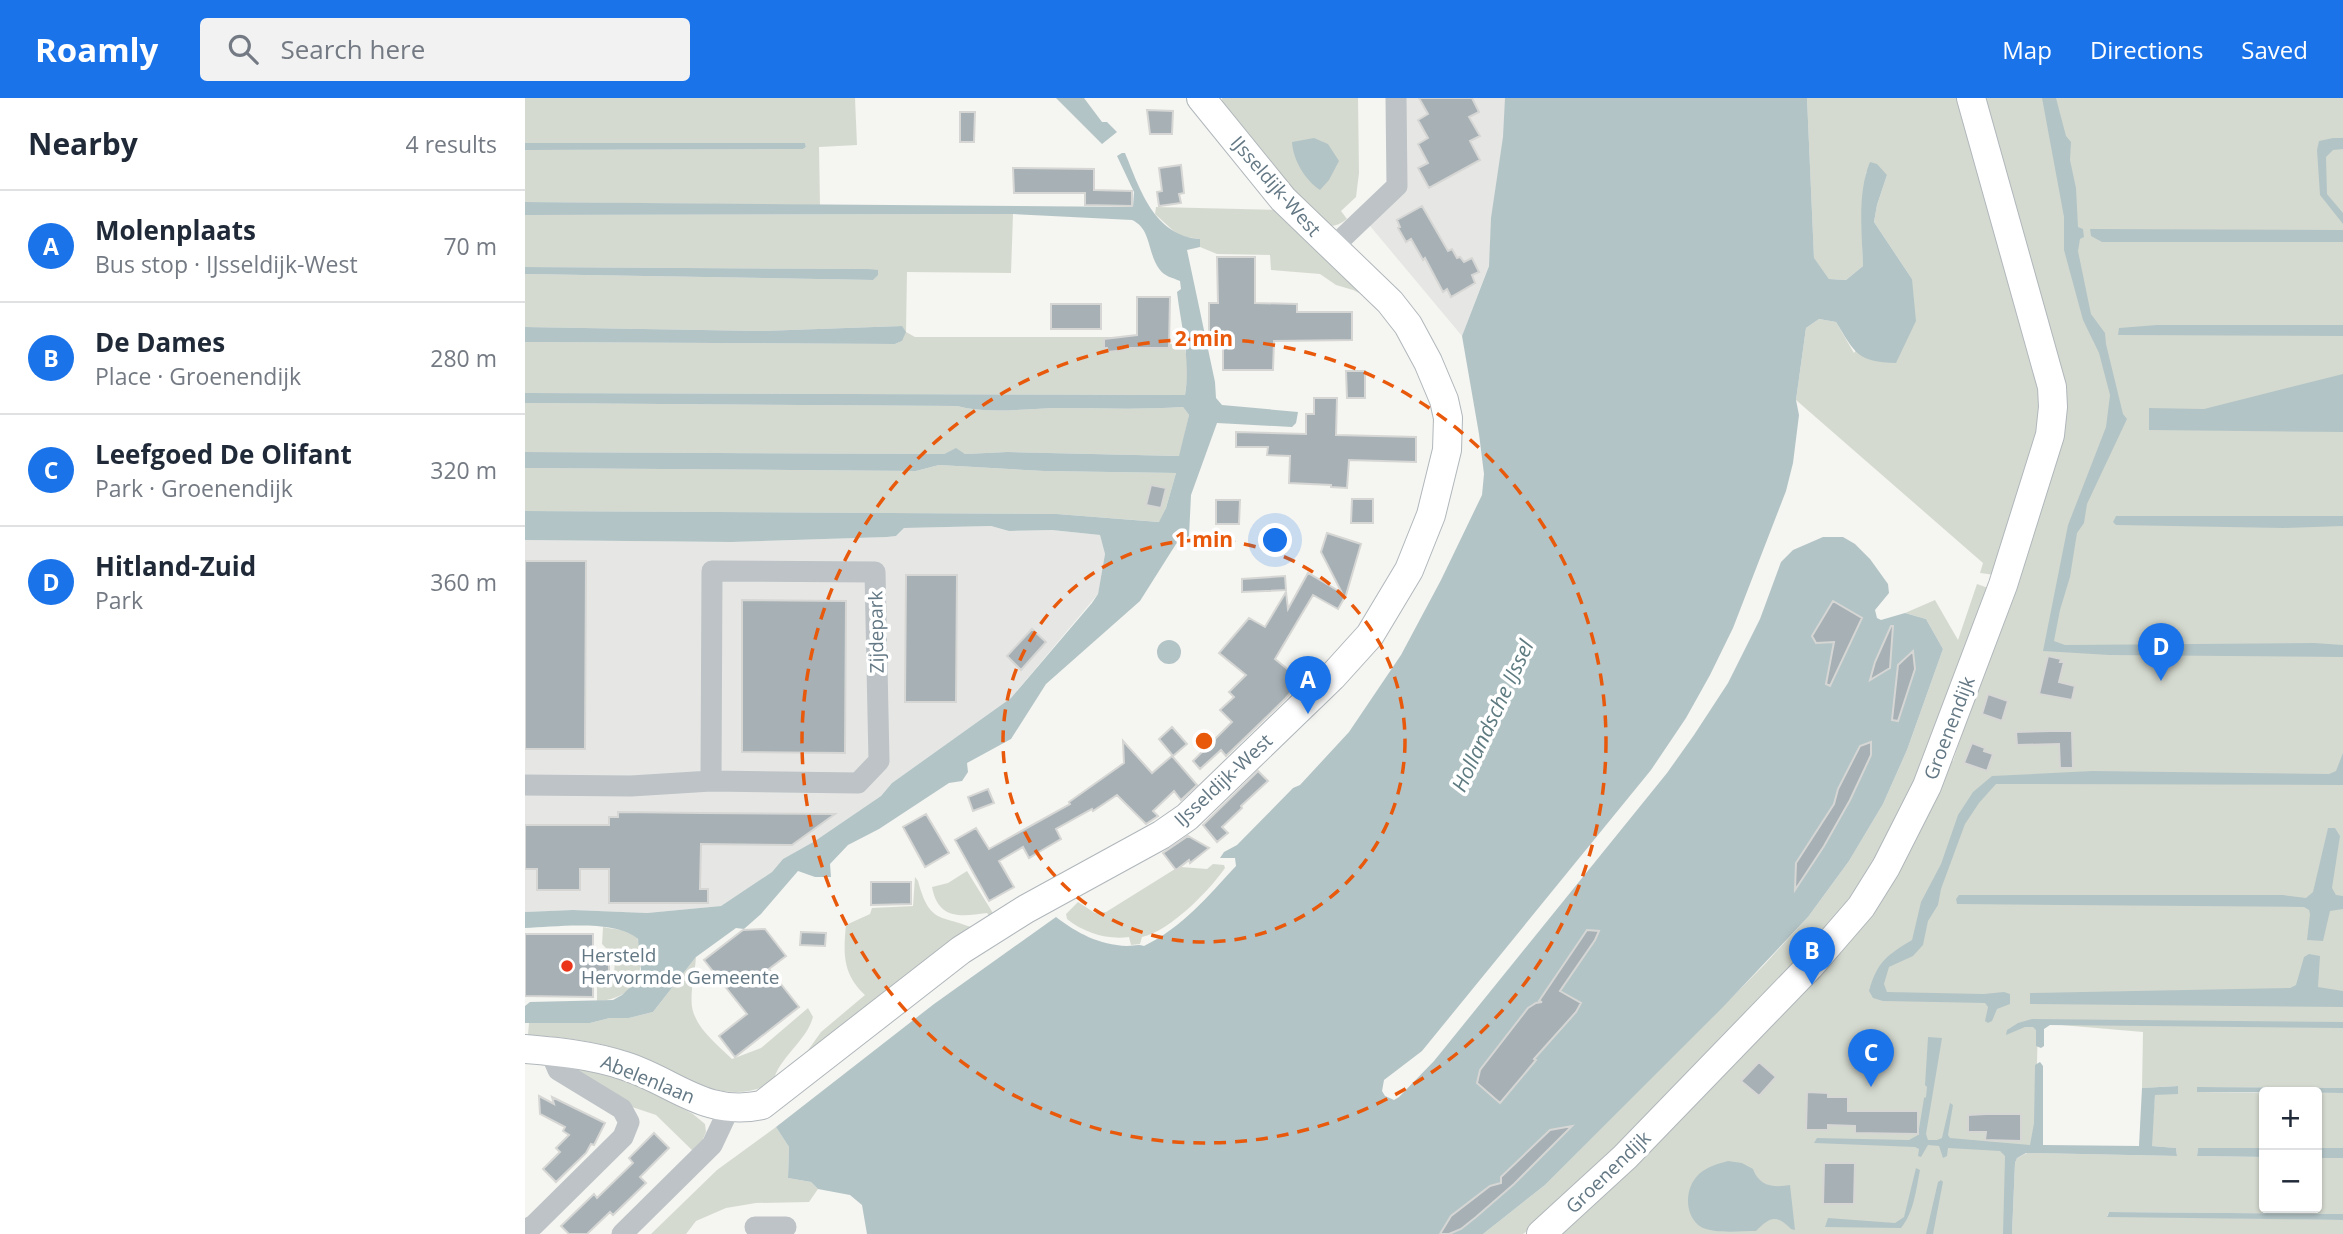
<!DOCTYPE html>
<meta charset="utf-8">
<style>
body{margin:0;font-family:"Open Sans",sans-serif;background:#f2f2f3;color:#1f2937}
.controls{position:absolute;right:21px;bottom:21px;display:grid;overflow:hidden;border-radius:7px;box-shadow:0 2px 5px #0004}
.controls button{width:63px;height:63px;display:grid;place-items:center;padding:0;border:0;border-bottom:2px solid #e0e1e3;background:#fff;color:#1f2937;font:35px sans-serif}
.you{position:absolute;left:751px;top:443px;width:24px;height:24px;margin:-18px;border:5px solid #fff;border-radius:50%;background:#1a73e8;box-shadow:0 0 0 10px #1a73e833}
.badge{display:grid;place-items:center;width:46px;height:46px;border-radius:50%;background:#1a73e8;color:#fff;font-size:23px;font-weight:700}
.pin{position:absolute;translate:-50% -58px;filter:drop-shadow(0 2px 4px #0008)}
.pin::after{content:'';position:absolute;top:37px;width:24px;height:21px;background:inherit;clip-path:polygon(0 0,100% 0,50% 100%)}
.list{margin:0;padding:0;list-style:none}
h2{display:flex;justify-content:space-between;align-items:center;height:91px;margin:0;padding:0 28px;font-size:30px}
h2 small{font-size:23px;font-weight:400;color:#747a83}
.list li{display:grid;grid-template-columns:46px 1fr auto;gap:21px;align-items:center;box-sizing:border-box;height:112px;padding:0 28px;border-top:2px solid #e0e1e3}
.list b{display:block;font-size:26px;white-space:nowrap}
.list p{margin:0;font-size:23px;white-space:nowrap;color:#747a83}
.list em{font-size:23px;font-style:normal;color:#747a83}
.icon{flex:none;width:38px;height:38px;fill:none;stroke:currentColor;stroke-width:2;stroke-linecap:round;stroke-linejoin:round}
.map{position:relative;flex:none;width:1818px;height:1136px;overflow:hidden}
header{display:flex;align-items:center;gap:42px;box-sizing:border-box;height:98px;padding:0 35px;background:#1a73e8;color:#fff}
header strong{font-size:33px}
nav{display:flex;gap:38px;margin-inline-start:auto;font-size:24px}
.search{width:490px;height:63px;background:#f2f2f3;display:flex;align-items:center;gap:18px;box-sizing:border-box;padding:0 24px;border-radius:7px;color:#747a83;font-size:26px}
main{display:flex}
aside{flex:1;background:#fff}
.map>svg:first-child{display:block}
.built{fill:#e6e6e4}
.green{fill:#d5dad0}
.water{fill:#b3c4c6}
.building{fill:#a6b0b5;stroke:#d6d6d4;stroke-width:2}
.lines{fill:none;stroke-linecap:round;stroke-linejoin:round}
.secondary-casing{stroke:#b0b7bb;stroke-width:30}
.street{stroke:#bdc3c6;stroke-width:21}
.secondary{stroke:#fff;stroke-width:28}
.ring{fill:none;stroke:#e8590c;stroke-width:3.5;stroke-dasharray:12 9}
.poi-dot{fill:#eb351b;stroke:#fff;stroke-width:2.5}
.labels{text-anchor:middle;stroke-width:7;stroke-linejoin:round;paint-order:stroke}
.street-label{font-size:19px;fill:#637884;stroke:#fff}
.poi-label{font-size:19px;fill:#637884;stroke:#fff;text-anchor:start}
.water-label{font-size:21px;font-style:italic;fill:#5e7b81;stroke:#fff}
.centre{fill:#e8590c;stroke:#fff;stroke-width:3.5}
.ring-label{font-size:21px;text-anchor:middle;font-weight:bold;fill:#e8590c;stroke:#fff;stroke-width:7;stroke-linejoin:round;paint-order:stroke}
</style>
<header>
<strong>Roamly</strong>
<div class="search"><svg class="icon" aria-label="search" viewBox="0 0 24 24"><circle cx="10" cy="10" r="6"/><path d="M15 15l6 6"/></svg>Search here</div>
<nav><a>Map</a><a>Directions</a><a>Saved</a></nav>
</header>
<main>
<aside>
<h2>Nearby<small>4 results</small></h2>
<ul class="list">
<li><span class="badge">A</span><div><b>Molenplaats</b><p>Bus stop · IJsseldijk-West</p></div><em>70 m</em></li>
<li><span class="badge">B</span><div><b>De Dames</b><p>Place · Groenendijk</p></div><em>280 m</em></li>
<li><span class="badge">C</span><div><b>Leefgoed De Olifant</b><p>Park · Groenendijk</p></div><em>320 m</em></li>
<li><span class="badge">D</span><div><b>Hitland-Zuid</b><p>Park</p></div><em>360 m</em></li>
</ul>
</aside>
<div class="map">
<svg width="1818" height="1136" viewBox="0 0 1818 1136">
<rect width="100%" height="100%" fill="#f5f5f1"/>
<!-- built -->
<path class="built" d="M 863,0 L 991,0 L 989,102 L 937,238 L 835,116 L 868,88 Z
M 466,428 L 484,433 L 527,432 L 575,437 L 580,456 L 573,496 L 486,600 L 367,685 L 356,698 L 290,743 L 258,761 L 247,774 L 196,808 L 122,815 L 48,812 L 0,814 L 0,442 L 207,444 L 362,439 L 371,438 L 379,430 Z"/>
<!-- green -->
<path class="green" d="M 0,0 L 330,0 L 332,47 L 294,49 L 295,107 L 0,104 L 0,52 L 278,51 L 281,49 L 280,45 L 0,45 Z
M 697,0 L 833,0 L 834,75 L 831,99 L 816,113 L 822,121 C 813,128 806,130 795,126 L 698,13 Z
M 1282,0 L 1439,0 L 1523,311 L 1470,477 L 1455,475 L 1458,465 L 1271,302 L 1281,230 L 1294,221 L 1311,224 L 1329,255 L 1387,181 L 1349,124 L 1352,107 L 1362,77 L 1341,74 L 1337,124 L 1338,168 L 1321,182 L 1304,181 L 1289,161 Z
M 1453,0 L 1818,0 L 1818,990 L 1672,989 L 1673,994 L 1739,995 L 1739,1050 L 1673,1050 L 1672,1058 L 1739,1059 L 1739,1110 L 1792,1110 L 1792,1060 L 1818,1060 L 1818,1116 L 1584,1114 L 1582,1118 L 1818,1122 L 1818,1136 L 1487,1136 L 1490,1065 L 1492,1060 L 1502,1055 L 1652,1058 L 1651,1050 L 1626,1048 L 1630,996 L 1652,996 L 1652,988 L 1617,990 L 1618,934 L 1513,925 L 1510,1047 L 1485,1049 L 1481,1136 L 1028,1136 L 1238,931 L 1421,661 L 1428,663 L 1537,338 Z
M 631,109 L 755,112 L 844,200 L 828,192 L 811,187 L 795,176 L 746,172 L 745,157 L 692,156 L 675,149 L 675,141 L 654,138 L 630,116 Z
M 488,116 L 486,175 L 382,174 L 381,234 L 390,239 L 615,239 L 659,249 L 664,266 L 660,297 L 0,295 L 0,244 L 370,246 L 377,243 L 377,228 L 236,233 L 0,229 L 0,176 L 348,182 L 353,176 L 343,171 L 0,169 L 0,117 Z
M 0,305 L 432,308 C 462,316 498,311 529,310 C 572,310 615,312 658,309 L 664,317 L 655,358 L 482,354 L 440,356 L 430,351 L 419,356 L 0,354 Z
M 414,367 L 519,373 L 651,375 L 641,410 L 635,424 L 532,416 L 0,413 L 0,370 L 391,373 Z
M 1452,486 L 1463,490 L 1396,684 L 1331,807 L 1038,1110 L 998,1136 L 958,1136 L 1020,1087 L 1240,866 L 1283,819 L 1324,763 L 1358,706 L 1382,652 L 1418,551 L 1401,521 L 1380,515 L 1410,502 L 1433,542 Z
M 688,766 L 699,767 L 700,770 C 684,793 645,833 617,839 L 615,846 L 606,847 L 604,839 C 583,842 559,835 542,821 L 541,816 L 553,804 L 570,815 L 581,814 L 650,771 L 651,773 L 656,769 L 682,771 Z
M 442,773 L 471,820 L 468,822 L 462,815 C 434,819 413,821 407,789 L 423,785 Z
M 390,779 L 393,783 C 405,827 415,816 451,831 L 269,972 L 296,934 L 340,897 C 318,876 318,857 321,827 L 345,816 L 347,810 L 388,808 Z
M 78,829 C 86,831 98,831 105,834 C 115,839 115,848 116,858 C 117,886 100,902 72,903 L 72,887 L 79,887 L 89,877 L 90,859 L 77,846 Z
M 171,859 C 170,874 165,894 167,909 C 171,931 193,947 207,961 L 236,950 L 283,910 L 288,919 C 281,944 254,959 248,984 C 197,1014 146,969 100,953 C 68,942 36,939 3,937 L 4,925 L 65,925 L 85,920 L 104,920 L 128,914 Z
M 42,968 L 73,974 L 112,987 L 168,1016 L 180,1026 L 181,1034 L 178,1041 L 180,1043 L 170,1055 L 131,1017 L 101,1007 Z
M 1792,995 L 1818,995 L 1818,1050 L 1792,1050 Z
M 251,1029 L 264,1049 L 263,1080 L 286,1084 L 293,1091 L 284,1104 L 231,1105 L 201,1110 L 171,1123 L 161,1136 L 126,1136 L 192,1072 Z"/>
<!-- water -->
<path class="water" d="M 531,0 L 559,0 L 577,24 L 582,24 L 592,34 L 577,46 Z
M 980,0 L 1282,0 L 1289,160 L 1304,181 L 1321,182 L 1338,168 C 1337,135 1332,95 1345,64 L 1352,66 L 1362,77 L 1352,107 L 1349,124 L 1387,181 L 1391,223 L 1371,265 C 1332,264 1330,255 1311,224 L 1294,221 L 1281,230 L 1271,302 L 1274,317 L 1268,365 L 1261,393 L 1208,530 L 1185,577 L 1161,620 L 1126,672 L 897,953 L 859,982 L 857,993 L 860,998 L 869,1002 L 874,999 L 909,963 L 1142,675 L 1169,637 L 1203,585 L 1235,521 L 1256,464 L 1268,452 L 1298,439 L 1318,439 L 1330,446 L 1345,461 L 1363,486 L 1364,495 L 1350,512 L 1352,520 L 1356,522 L 1380,515 L 1401,521 L 1418,551 L 1382,652 L 1358,706 L 1324,763 L 1283,819 L 1198,909 L 1020,1087 L 958,1136 L 342,1136 L 337,1107 L 325,1097 L 293,1091 L 286,1084 L 263,1080 L 264,1049 L 251,1029 L 409,906 L 531,819 C 552,835 574,847 602,848 C 609,848 613,846 619,848 C 658,829 682,799 711,768 L 710,760 L 695,760 L 699,754 L 712,747 L 768,690 L 775,687 L 824,634 L 876,557 L 916,482 L 957,397 L 959,376 L 954,336 L 937,238 L 964,168 L 966,120 L 978,39 Z
M 1517,0 L 1531,0 L 1541,38 L 1546,44 L 1545,62 L 1551,90 L 1553,129 L 1558,131 L 1559,139 L 1555,141 L 1553,153 L 1566,216 L 1580,235 L 1581,246 L 1598,316 L 1602,321 L 1562,406 L 1559,425 L 1552,435 L 1545,479 L 1535,512 L 1529,543 L 1540,547 L 1789,545 L 1818,547 L 1818,559 L 1584,557 L 1518,553 L 1543,427 L 1581,329 L 1585,297 L 1574,255 L 1558,222 L 1539,152 L 1539,119 Z
M 789,40 L 803,46 L 814,63 L 804,82 L 795,92 C 780,82 768,62 767,44 Z
M 1808,40 L 1818,40 L 1818,51 L 1808,52 L 1801,59 L 1802,96 L 1818,115 L 1818,126 L 1795,97 L 1792,52 L 1794,43 Z
M 0,45 L 280,45 L 281,49 L 278,51 L 0,52 Z
M 597,55 L 600,55 C 615,91 629,138 675,141 L 675,149 L 662,152 L 690,284 L 691,300 L 697,307 L 773,314 L 771,325 L 767,329 L 692,325 L 666,397 L 664,438 L 651,446 L 615,503 L 521,586 L 486,641 L 442,665 L 443,674 L 437,683 L 424,685 L 354,731 L 323,747 L 305,766 L 306,779 L 290,779 L 273,773 L 236,816 L 219,831 L 211,830 L 171,859 L 128,914 L 104,920 L 85,920 L 65,925 L 0,925 L 0,908 L 5,904 L 88,902 L 97,897 L 114,881 L 116,872 L 113,841 C 90,821 31,829 0,830 L 0,814 L 48,812 L 122,815 L 196,808 L 247,774 L 258,761 L 290,743 L 356,698 L 367,685 L 486,600 L 567,505 L 573,496 L 580,456 L 575,437 L 527,432 L 484,433 L 466,428 L 379,430 L 371,438 L 362,439 L 207,444 L 0,442 L 0,413 L 532,416 L 634,424 L 641,410 L 651,375 L 519,373 L 414,367 L 391,373 L 0,370 L 0,354 L 419,356 L 431,350 L 440,356 L 482,354 L 654,358 L 664,317 L 658,309 C 615,312 572,310 529,310 C 498,311 462,316 432,308 L 0,305 L 0,295 L 660,297 C 666,263 656,228 652,194 L 656,191 L 655,183 C 648,180 639,178 635,172 C 622,156 627,131 607,122 L 488,116 L 0,117 L 0,104 L 608,109 L 609,94 L 592,58 Z
M 1565,131 L 1818,132 L 1818,144 L 1577,144 L 1566,138 Z
M 0,169 L 343,171 L 353,172 L 353,177 L 348,182 L 0,176 Z
M 1632,227 L 1818,227 L 1818,238 L 1593,237 L 1594,230 Z
M 377,228 L 381,234 L 377,243 L 370,246 L 0,244 L 0,229 L 236,233 Z
M 1818,276 L 1818,334 L 1624,332 L 1624,310 L 1679,311 Z
M 1591,418 L 1818,418 L 1818,428 L 1758,430 L 1591,427 L 1588,424 Z
M632 554a12 12 0 1 1 24 0a12 12 0 1 1-24 0Z
M 1818,655 L 1818,687 L 1471,686 L 1454,705 L 1440,726 L 1416,791 L 1413,807 L 1403,823 L 1398,847 L 1388,858 L 1364,869 L 1359,886 L 1362,894 L 1459,896 L 1479,894 L 1485,896 L 1485,906 L 1472,911 L 1467,923 L 1463,925 L 1460,923 L 1463,909 L 1460,905 L 1358,903 L 1348,900 L 1344,893 C 1352,864 1362,857 1387,842 L 1396,804 L 1416,766 L 1433,717 L 1448,694 L 1467,678 L 1567,673 L 1804,676 L 1811,673 Z
M 1803,730 L 1810,730 L 1815,738 L 1807,790 L 1811,797 L 1818,798 L 1818,811 L 1805,813 L 1798,843 L 1782,842 L 1785,816 L 1784,812 L 1779,809 L 1432,806 L 1431,801 L 1434,797 L 1758,797 L 1781,800 L 1788,794 Z
M 1784,856 L 1795,858 L 1793,889 L 1818,893 L 1818,909 L 1505,906 L 1505,895 L 1765,890 L 1771,887 L 1779,859 Z
M 1507,921 L 1818,924 L 1818,930 L 1525,927 L 1519,931 L 1519,948 L 1516,950 L 1511,948 L 1511,932 L 1508,929 L 1500,929 L 1481,937 L 1482,932 L 1493,925 Z
M 1403,939 L 1417,940 L 1401,1036 L 1403,1042 L 1412,1042 L 1417,1040 L 1425,1005 L 1428,1007 L 1423,1037 L 1425,1040 L 1505,1047 L 1509,1025 L 1510,967 L 1515,964 L 1518,968 L 1518,1047 L 1614,1048 L 1617,990 L 1653,988 L 1653,996 L 1630,997 L 1627,1048 L 1651,1050 L 1652,1058 L 1501,1055 L 1492,1060 L 1490,1065 L 1487,1136 L 1478,1136 L 1480,1058 L 1475,1053 L 1423,1050 L 1422,1058 L 1418,1060 L 1414,1048 L 1403,1047 L 1396,1059 L 1393,1058 L 1394,1051 L 1390,1049 L 1289,1045 L 1292,1040 L 1384,1042 L 1393,1037 L 1399,1000 L 1401,999 L 1402,989 L 1400,987 Z
M 1672,989 L 1818,990 L 1818,995 L 1672,994 Z
M 1673,1050 L 1739,1050 L 1739,1059 L 1672,1058 Z
M 1792,1050 L 1818,1050 L 1818,1060 L 1792,1060 Z
M 1203,1063 L 1217,1065 L 1228,1071 C 1234,1088 1248,1090 1265,1087 L 1270,1132 L 1266,1131 C 1251,1116 1245,1119 1231,1133 C 1216,1133 1189,1136 1176,1129 C 1159,1118 1159,1090 1174,1076 C 1182,1069 1192,1066 1203,1063 Z
M 1391,1070 L 1395,1072 C 1391,1092 1389,1114 1376,1130 L 1300,1129 L 1303,1120 L 1370,1125 L 1379,1119 Z
M 1416,1082 L 1418,1084 L 1408,1136 L 1401,1136 L 1413,1084 Z
M 1584,1114 L 1818,1116 L 1818,1122 L 1582,1119 Z"/>
<!-- building -->
<path class="building" d="M 894,0 L 947,0 L 954,14 L 944,19 L 955,38 L 945,43 L 955,62 L 904,90 L 893,70 L 903,65 L 893,46 L 903,40 L 893,22 L 903,16 Z
M 622,12 L 648,13 L 647,36 L 625,36 Z
M 435,14 L 450,14 L 449,44 L 435,44 Z
M 656,67 L 659,95 L 654,96 L 656,105 L 634,108 L 632,94 L 637,93 L 634,70 Z
M 488,70 L 569,71 L 569,92 L 607,93 L 607,108 L 560,107 L 560,95 L 489,95 Z
M 897,108 L 923,153 L 927,151 L 932,160 L 935,159 L 939,164 L 947,160 L 954,174 L 947,177 L 950,185 L 926,199 L 922,191 L 918,194 L 900,160 L 898,162 L 886,141 L 881,144 L 873,130 L 875,129 L 872,122 Z
M 692,159 L 730,159 L 730,205 L 772,206 L 772,214 L 827,214 L 827,242 L 749,243 L 748,272 L 698,272 L 698,243 L 684,243 L 684,205 L 693,205 Z
M 612,199 L 645,199 L 644,250 L 600,250 L 600,252 L 583,254 L 582,250 L 579,250 L 579,241 L 612,237 Z
M 526,206 L 576,206 L 576,231 L 526,231 Z
M 821,273 L 840,273 L 840,300 L 822,300 Z
M 789,300 L 812,300 L 811,337 L 891,339 L 891,364 L 824,362 L 822,390 L 806,389 L 806,387 L 764,385 L 765,358 L 742,357 L 743,349 L 711,349 L 711,334 L 781,336 L 781,316 L 789,316 Z
M 626,387 L 641,390 L 636,410 L 621,407 Z
M 827,401 L 848,401 L 848,425 L 826,425 Z
M 691,402 L 715,402 L 714,426 L 691,426 Z
M 802,435 L 836,446 L 821,497 L 813,511 L 788,497 L 750,561 L 776,582 L 760,601 L 701,658 L 696,652 L 675,671 L 668,663 L 707,624 L 695,612 L 709,599 L 704,594 L 721,577 L 694,555 L 724,520 L 740,529 L 761,494 L 763,511 L 783,475 L 817,495 L 796,454 Z
M 0,463 L 61,463 L 60,651 L 0,651 Z
M 381,477 L 432,477 L 431,604 L 380,604 Z
M 760,478 L 761,492 L 717,494 L 717,481 Z
M 217,502 L 321,503 L 320,655 L 217,654 Z
M 1308,503 L 1337,520 L 1305,588 L 1301,586 L 1309,544 L 1291,545 L 1287,538 Z
M 1366,528 L 1368,528 L 1365,570 L 1345,582 L 1350,564 Z
M 507,531 L 521,544 L 496,572 L 482,558 Z
M 1388,553 L 1390,571 L 1373,623 L 1367,622 L 1373,567 Z
M 1523,558 L 1536,561 L 1535,564 L 1539,564 L 1534,584 L 1550,588 L 1547,602 L 1514,596 Z
M 1463,596 L 1483,603 L 1477,623 L 1457,616 Z
M 647,629 L 662,646 L 648,658 L 634,641 Z
M 1525,633 L 1547,633 L 1548,670 L 1535,670 L 1534,646 L 1492,647 L 1491,634 Z
M 598,643 L 627,675 L 647,658 L 672,687 L 656,702 L 649,693 L 628,713 L 633,718 L 621,726 L 592,697 L 568,713 L 567,711 L 531,731 L 536,741 L 519,751 L 504,760 L 498,749 L 474,763 L 489,789 L 464,803 L 430,742 L 451,730 L 464,751 L 545,706 L 544,704 L 599,665 Z
M 1346,644 L 1346,657 L 1325,702 L 1299,748 L 1270,792 L 1271,765 L 1309,706 L 1313,691 L 1335,648 Z
M 1447,645 L 1460,650 L 1459,653 L 1468,656 L 1462,673 L 1439,665 Z
M 733,673 L 743,683 L 716,708 L 717,710 L 697,729 L 703,735 L 692,744 L 678,727 Z
M 463,691 L 469,705 L 448,713 L 443,699 Z
M 93,714 L 176,715 L 310,716 L 267,747 L 176,746 L 175,791 L 183,791 L 183,805 L 84,805 L 84,771 L 55,771 L 55,792 L 12,792 L 12,771 L 0,771 L 0,727 L 84,727 L 84,719 L 93,719 Z
M 401,716 L 424,755 L 400,769 L 378,729 Z
M 663,738 L 684,750 L 665,765 L 664,762 L 651,772 L 638,755 Z
M 346,784 L 386,784 L 386,806 L 346,807 Z
M 240,831 L 261,858 L 244,871 L 274,909 L 210,959 L 194,938 L 222,916 L 179,862 L 218,832 Z
M 1062,832 L 1074,833 L 1070,842 L 1035,893 L 1056,905 L 1051,914 L 1009,961 L 1011,962 L 975,1005 L 952,985 L 955,972 L 1003,910 L 1011,905 L 1017,904 L 1014,903 Z
M 276,834 L 301,835 L 300,848 L 275,847 Z
M 0,836 L 68,836 L 68,852 L 77,853 L 84,860 L 84,875 L 76,883 L 68,882 L 68,899 L 0,898 Z
M 1234,964 L 1251,979 L 1234,998 L 1216,983 Z
M 1282,994 L 1303,995 L 1303,999 L 1323,999 L 1323,1013 L 1393,1013 L 1393,1036 L 1330,1035 L 1330,1028 L 1303,1027 L 1303,1032 L 1281,1032 Z
M 14,998 L 29,1006 L 27,999 L 80,1025 L 69,1047 L 66,1046 L 61,1055 L 31,1084 L 18,1071 L 35,1054 L 31,1050 L 44,1037 L 38,1033 L 40,1029 L 15,1016 Z
M 1461,1016 L 1496,1016 L 1496,1043 L 1460,1042 L 1461,1034 L 1443,1034 L 1443,1017 Z
M 1047,1028 L 989,1086 L 951,1119 L 936,1131 L 924,1136 L 915,1136 L 926,1118 L 965,1088 L 976,1085 L 976,1079 L 1025,1032 Z
M 129,1035 L 144,1050 L 115,1079 L 121,1085 L 88,1117 L 85,1114 L 62,1136 L 44,1136 L 36,1128 L 69,1096 L 72,1100 L 108,1065 L 104,1060 Z
M 1299,1065 L 1330,1065 L 1329,1106 L 1298,1106 Z"/>
<g class="lines">
<!-- secondary casing -->
<g class="secondary-casing">
<path id="secondary" d="M 0,951 C 35,954 67,957 100,968 C 150,984 179,1019 237,1007 L 436,852 L 501,811 L 636,737 L 662,719 L 807,579 L 845,537 L 884,472 L 906,417 L 922,352 L 923,320 L 919,302 L 903,264 L 883,227 L 865,204 L 758,101 L 676,0
M 1016,1136 L 1100,1059 L 1285,868 L 1336,809 L 1361,769 L 1402,688 L 1478,487 L 1525,337 L 1528,309 L 1527,289 L 1446,0"/>
</g>
<!-- street -->
<path class="street" d="M 807,150 L 872,88 L 871,0
M 0,687 L 106,688 L 186,683 L 333,685 L 354,663 L 350,474 L 187,473 L 186,683
M 230,1129 L 261,1129
M 0,1132 L 9,1127 L 98,1039 L 104,1024 L 97,1011 L 33,972 L 25,953
M 97,1136 L 187,1047 L 204,1011"/>
<!-- secondary -->
<use href="#secondary" class="secondary"/>
</g>
<!-- distance rings -->
<g class="ring">
<circle cx="679" cy="643" r="201"/>
<circle cx="679" cy="643" r="402"/>
</g>
<!-- markers -->
<circle class="poi-dot" cx="42" cy="868" r="7"/>
<g class="labels">
<!-- street labels -->
<g class="street-label">
<text transform="translate(751 88) rotate(49)" y="7">IJsseldijk-West</text>
<text transform="translate(351 534) rotate(-91)" y="7">Zijdepark</text>
<text transform="translate(1424 630) rotate(-69)" y="7">Groenendijk</text>
<text transform="translate(698 682) rotate(-43)" y="7">IJsseldijk-West</text>
<text transform="translate(123 981) rotate(22)" y="7">Abelenlaan</text>
<text transform="translate(1083 1074) rotate(-44)" y="7">Groenendijk</text>
</g>
<!-- poi labels -->
<g class="poi-label">
<text x="56" y="864">Hersteld<tspan x="56" dy="22">Hervormde Gemeente</tspan></text>
</g>
<!-- water labels -->
<g class="water-label">
<text transform="translate(968 618) rotate(-65)" y="7">Hollandsche IJssel</text>
</g>
</g>
<circle cx="679" cy="643" r="10" class="centre"/>
<g class="ring-label">
<text x="679" y="248">2 min</text>
<text x="679" y="449">1 min</text>
</g>
</svg>
<div class="controls">
<button>+</button>
<button>−</button>
</div>
<div class="you"></div>
<div class="pin badge" style="left:783px;top:616px">A</div>
<div class="pin badge" style="left:1287px;top:887px">B</div>
<div class="pin badge" style="left:1346px;top:989px">C</div>
<div class="pin badge" style="left:1636px;top:583px">D</div>
</div>
</main>
